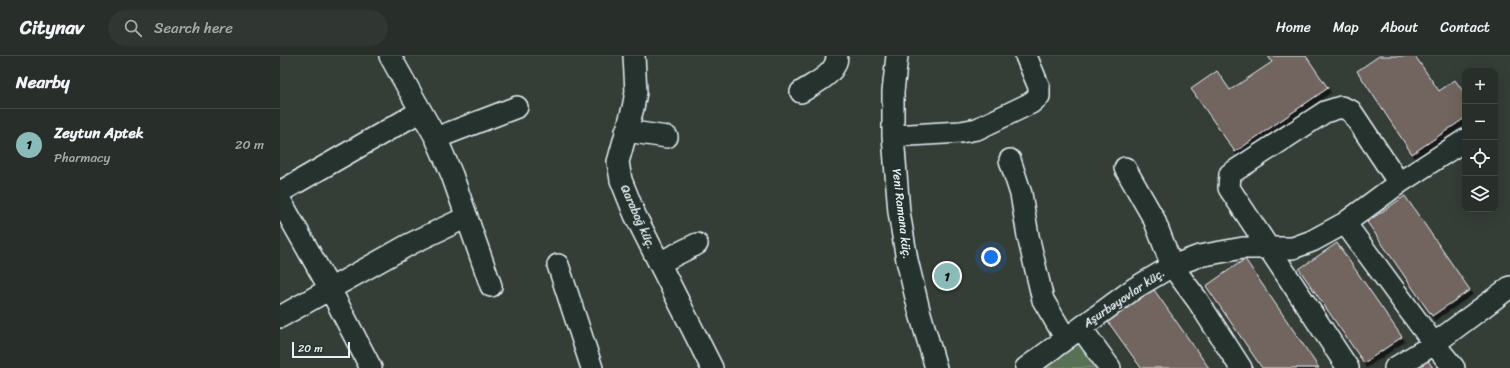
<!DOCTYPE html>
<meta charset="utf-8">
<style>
body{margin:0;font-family:Sriracha,sans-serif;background:#303631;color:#f1f3f6}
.controls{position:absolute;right:12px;top:12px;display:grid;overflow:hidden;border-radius:8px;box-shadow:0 4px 16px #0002}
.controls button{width:36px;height:36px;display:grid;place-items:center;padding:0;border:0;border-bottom:1px solid #444a46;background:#282e29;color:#f1f3f6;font:20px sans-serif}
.scale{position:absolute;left:12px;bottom:10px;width:58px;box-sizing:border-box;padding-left:4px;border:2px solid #e8f1f8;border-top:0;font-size:11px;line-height:14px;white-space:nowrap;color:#e8f1f8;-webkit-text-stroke:3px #26332d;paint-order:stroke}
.you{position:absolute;left:711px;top:201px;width:14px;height:14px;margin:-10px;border:3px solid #fff;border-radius:50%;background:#1a73e8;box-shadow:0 0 0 6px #1a73e833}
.badge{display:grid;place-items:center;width:26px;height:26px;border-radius:50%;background:#8bbbb9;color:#111;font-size:13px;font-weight:700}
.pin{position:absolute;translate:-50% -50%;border:2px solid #fff;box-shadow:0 1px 4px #0006}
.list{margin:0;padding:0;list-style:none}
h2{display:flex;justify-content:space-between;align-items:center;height:52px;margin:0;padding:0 16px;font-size:17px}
h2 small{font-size:13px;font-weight:400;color:#a5a8a8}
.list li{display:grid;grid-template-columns:26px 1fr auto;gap:12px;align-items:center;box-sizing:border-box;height:72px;padding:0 16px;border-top:1px solid #444a46}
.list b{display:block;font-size:15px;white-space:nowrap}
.list p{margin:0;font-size:13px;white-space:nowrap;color:#a5a8a8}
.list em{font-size:13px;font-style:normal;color:#a5a8a8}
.icon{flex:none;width:22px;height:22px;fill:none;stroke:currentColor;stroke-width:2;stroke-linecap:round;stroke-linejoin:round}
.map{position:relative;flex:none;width:1230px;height:312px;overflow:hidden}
header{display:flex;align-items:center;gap:24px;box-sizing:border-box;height:56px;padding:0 20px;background:#282e29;border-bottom:1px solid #444a46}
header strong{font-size:19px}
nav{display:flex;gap:22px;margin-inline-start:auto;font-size:14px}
.search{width:280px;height:36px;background:#303631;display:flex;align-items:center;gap:10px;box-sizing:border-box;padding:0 14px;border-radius:22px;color:#a5a8a8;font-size:15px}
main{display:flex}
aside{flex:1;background:#282e29}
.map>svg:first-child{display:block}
.green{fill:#596f53;stroke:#a0b0a6}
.building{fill:#72655f;stroke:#e8f1f8;filter:url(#shadow)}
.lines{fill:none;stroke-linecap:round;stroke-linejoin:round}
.minor-casing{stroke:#e8f1f8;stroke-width:24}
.minor{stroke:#26332d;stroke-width:21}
.labels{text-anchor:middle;stroke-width:3;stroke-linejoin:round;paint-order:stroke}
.street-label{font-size:12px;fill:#e8f1f8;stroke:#26332d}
</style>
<header>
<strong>Citynav</strong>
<div class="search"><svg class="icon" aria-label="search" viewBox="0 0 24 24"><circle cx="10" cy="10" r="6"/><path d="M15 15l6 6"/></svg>Search here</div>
<nav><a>Home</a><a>Map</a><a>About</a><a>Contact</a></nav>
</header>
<main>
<aside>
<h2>Nearby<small></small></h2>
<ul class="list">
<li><span class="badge">1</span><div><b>Zeytun Aptek</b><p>Pharmacy</p></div><em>20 m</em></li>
</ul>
</aside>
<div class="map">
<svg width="1230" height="312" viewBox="0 0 1230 312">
<defs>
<filter id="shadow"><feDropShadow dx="2.5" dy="4.5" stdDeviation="0" flood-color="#0009"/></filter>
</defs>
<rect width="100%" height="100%" fill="#353d37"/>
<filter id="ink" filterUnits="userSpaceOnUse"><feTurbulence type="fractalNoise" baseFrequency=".025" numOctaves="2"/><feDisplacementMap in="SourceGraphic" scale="8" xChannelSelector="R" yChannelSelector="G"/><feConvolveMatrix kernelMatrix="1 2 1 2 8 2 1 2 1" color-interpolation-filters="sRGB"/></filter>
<g filter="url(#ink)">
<!-- green -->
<path class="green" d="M 802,282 L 822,312 L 763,312 Z"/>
<!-- building -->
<path class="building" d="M 988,0 L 1026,0 L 1048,32 L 955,96 L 911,33 L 937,15 L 950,34 L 992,6 Z
M 1099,0 L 1135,0 L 1159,35 L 1175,24 L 1185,38 L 1185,62 L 1132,98 L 1077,15 Z
M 1125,140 L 1190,234 L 1152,260 L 1087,166 Z
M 1057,187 L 1122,281 L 1084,307 L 1019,213 Z
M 965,203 L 1039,312 L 982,312 L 926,230 Z
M 872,231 L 929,312 L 861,312 L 826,263 Z
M 1147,303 L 1153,312 L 1133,312 Z"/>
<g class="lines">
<!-- minor casing -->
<g class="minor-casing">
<path id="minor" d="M 110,0 L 156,82 L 172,119 L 211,230
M 354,0 L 356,36 L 353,52 L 338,106 L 341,124 L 355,159 L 432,312
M 617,0 L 613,36 L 613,80 L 619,156 L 627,204 L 639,254 L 656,312
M 521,36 C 535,27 557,18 557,0
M 346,75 L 387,81
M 613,80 L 681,76 L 697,73 L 751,47 L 759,40 L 759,31 L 746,0
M 156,82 L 237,51
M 730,104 L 741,138 L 748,180 L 763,244 L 786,283
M 845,112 L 874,163 L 892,210 L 918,245 L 961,312
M 0,136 L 141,55
M 0,144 L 50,233 L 91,312
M 1065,167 L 1154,288 L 1174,312
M 379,207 L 417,188
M 278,209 L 312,312
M 0,261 L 130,188 L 187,161
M 801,272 L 830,312
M 746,312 L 855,232 L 892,210 L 919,200 L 963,192 L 1013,192 L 1032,185 L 1065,167 L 1119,127 L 1185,84
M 1068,312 L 949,132 L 950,118 L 1045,56 L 1061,51 L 1071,55 L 1119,127
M 1115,312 L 1154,288 L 1230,231"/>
</g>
<!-- minor -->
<use href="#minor" class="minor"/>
</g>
</g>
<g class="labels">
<!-- street labels -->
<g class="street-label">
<text transform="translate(622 158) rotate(83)" y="4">Yeni Ramana küç.</text>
<text transform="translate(358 161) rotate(66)" y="4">Qarabağ küç.</text>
<text transform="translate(844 242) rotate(-34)" y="4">Aşurbəyovlar küç.</text>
</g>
</g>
</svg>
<div class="controls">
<button>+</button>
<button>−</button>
<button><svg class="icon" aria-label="locate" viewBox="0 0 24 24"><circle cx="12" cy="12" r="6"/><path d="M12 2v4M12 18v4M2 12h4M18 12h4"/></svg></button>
<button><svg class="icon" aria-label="layers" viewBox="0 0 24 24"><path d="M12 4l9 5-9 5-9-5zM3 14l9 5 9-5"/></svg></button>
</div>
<div class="scale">20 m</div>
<div class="you"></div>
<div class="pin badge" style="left:667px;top:220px">1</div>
</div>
</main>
